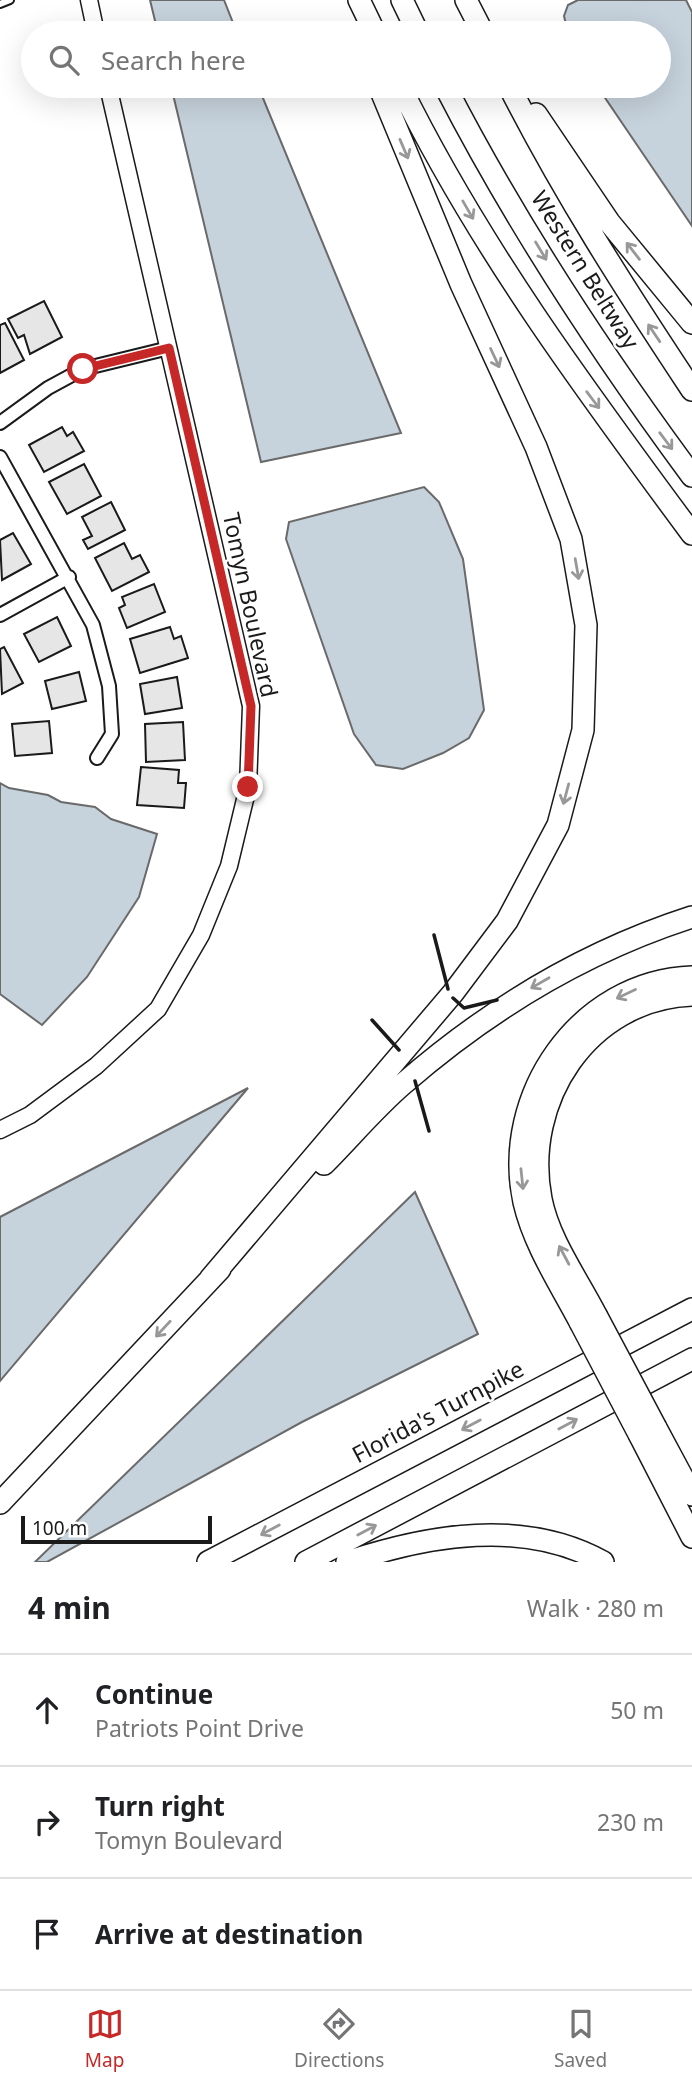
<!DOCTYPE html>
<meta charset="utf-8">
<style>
body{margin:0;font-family:"Noto Sans",sans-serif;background:#f6f6f6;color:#202124}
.scale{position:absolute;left:21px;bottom:18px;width:191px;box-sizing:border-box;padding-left:7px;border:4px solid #1a1a1a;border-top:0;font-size:19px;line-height:24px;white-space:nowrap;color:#1a1a1a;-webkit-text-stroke:5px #fff;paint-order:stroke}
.stop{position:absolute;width:21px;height:21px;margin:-16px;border:5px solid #c62828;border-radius:50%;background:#fff}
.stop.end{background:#c62828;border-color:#fff;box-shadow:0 2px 7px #0008}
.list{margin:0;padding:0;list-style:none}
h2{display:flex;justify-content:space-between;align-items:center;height:91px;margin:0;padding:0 28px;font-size:30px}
h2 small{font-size:23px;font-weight:400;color:#757577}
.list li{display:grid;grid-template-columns:46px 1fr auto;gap:21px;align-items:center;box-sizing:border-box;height:112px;padding:0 28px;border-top:2px solid #e0e0e0}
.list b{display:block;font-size:26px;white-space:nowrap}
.list p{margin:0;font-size:23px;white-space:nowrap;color:#757577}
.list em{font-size:23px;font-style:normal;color:#757577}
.icon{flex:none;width:38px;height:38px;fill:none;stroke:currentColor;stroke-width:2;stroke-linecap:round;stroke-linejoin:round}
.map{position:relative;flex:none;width:692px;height:1562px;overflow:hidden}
.search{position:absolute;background:#fff;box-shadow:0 7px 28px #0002;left:21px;right:21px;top:21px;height:77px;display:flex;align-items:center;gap:18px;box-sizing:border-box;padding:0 24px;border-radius:38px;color:#757577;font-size:26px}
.sheet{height:427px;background:#fff}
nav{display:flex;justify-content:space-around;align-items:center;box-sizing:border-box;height:98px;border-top:2px solid #e0e0e0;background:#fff;font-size:19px;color:#757577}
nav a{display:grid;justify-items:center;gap:4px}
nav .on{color:#c62828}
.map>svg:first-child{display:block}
.water{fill:#c6d2dc;stroke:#6a6a6a;stroke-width:2}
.building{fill:#e6e6e6;stroke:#1a1a1a;stroke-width:2}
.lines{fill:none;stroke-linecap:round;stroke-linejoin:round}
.lane-casing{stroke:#1a1a1a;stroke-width:10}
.street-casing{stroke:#1a1a1a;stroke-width:16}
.secondary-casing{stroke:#1a1a1a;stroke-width:19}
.highway-casing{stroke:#1a1a1a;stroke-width:24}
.lane{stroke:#fff;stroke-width:6}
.street{stroke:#fff;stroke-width:12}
.secondary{stroke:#fff;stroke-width:16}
.highway{stroke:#fff;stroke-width:21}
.highway-bridge-casing{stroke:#1a1a1a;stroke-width:24;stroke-linecap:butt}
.highway-bridge{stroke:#fff;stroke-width:21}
.wall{stroke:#1a1a1a;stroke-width:3.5}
.oneway{stroke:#989898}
.route{stroke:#c62828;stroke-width:9}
.labels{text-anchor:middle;stroke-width:5;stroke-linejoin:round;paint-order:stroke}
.street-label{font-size:23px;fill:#1a1a1a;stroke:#fff}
</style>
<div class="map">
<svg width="692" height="1562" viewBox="0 0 692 1562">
<rect width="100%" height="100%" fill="#fff"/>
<!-- water -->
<path class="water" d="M 150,0 L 224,0 L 237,33 L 158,33 Z
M 578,0 L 686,0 L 692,12 L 692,226 L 597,86 L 659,86 L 659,33 L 568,33 L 564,16 L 568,5 Z
M 171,86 L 258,86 L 401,433 L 261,462 Z
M 424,487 L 439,502 L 463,559 L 484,710 L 469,738 L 443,753 L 403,769 L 376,765 L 354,734 L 286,539 L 289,522 Z
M 0,783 L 9,788 L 48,795 L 61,802 L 95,807 L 111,819 L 157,834 L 139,897 L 87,977 L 42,1025 L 0,994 Z
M 248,1088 L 0,1381 L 0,1217 Z
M 415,1192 L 478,1334 L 302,1422 L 47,1562 L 35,1562 Z"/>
<!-- building -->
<path class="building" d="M 44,301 L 62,337 L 30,354 L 24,335 L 18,338 L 8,319 Z
M 5,323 L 24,360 L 0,373 L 0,325 Z
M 62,427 L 67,436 L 73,432 L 84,451 L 44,472 L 29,445 Z
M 84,464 L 101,496 L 67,514 L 49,482 Z
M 111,502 L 125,530 L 88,549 L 83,540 L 92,536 L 82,517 Z
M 13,533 L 31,564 L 2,580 L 0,540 Z
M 124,543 L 132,559 L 140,555 L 149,572 L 112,591 L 95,558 Z
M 154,584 L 165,612 L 127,628 L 119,608 L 125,605 L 122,597 Z
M 57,617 L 71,646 L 39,662 L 24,634 Z
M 170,627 L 174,639 L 181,636 L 188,658 L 140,673 L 130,639 Z
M 4,647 L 23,683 L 2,694 L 0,649 Z
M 79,672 L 86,701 L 52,709 L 45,681 Z
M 177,677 L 182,708 L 145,714 L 140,684 Z
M 49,721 L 52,753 L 15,756 L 12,724 Z
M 183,722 L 185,760 L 146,762 L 145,724 Z
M 141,767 L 179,770 L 178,783 L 186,783 L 184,808 L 137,805 Z"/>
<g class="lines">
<!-- lane casing -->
<g class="lane-casing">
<path id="lane" d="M 0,4 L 10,0"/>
</g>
<!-- street casing -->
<g class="street-casing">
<path id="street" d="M 0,423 L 48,388 L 83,369 L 169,348
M 0,457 L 93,625 L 109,686 L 112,734 L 97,758
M 0,615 L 69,577"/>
</g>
<!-- secondary casing -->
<g class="secondary-casing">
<path id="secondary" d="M 89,0 L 96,33
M 0,1130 L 30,1115 L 96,1066 L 158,1009 L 201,935 L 229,866 L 248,787 L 251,706 L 108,86"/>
</g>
<!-- highway casing -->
<g class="highway-casing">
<path id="highway" d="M 359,0 L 375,33
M 402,0 L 418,33
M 466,0 L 483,33
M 400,86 C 479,247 586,391 692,534
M 445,86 C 515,222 601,353 692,476
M 509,86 C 564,194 625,289 692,390
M 536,114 L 609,222 L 692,323
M 324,1164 C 350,1138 375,1108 403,1084 C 489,1009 583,952 692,917
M 210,1279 L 453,993 L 507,921 L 558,825 L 583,730 L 586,625 L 571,539 L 536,447 L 461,284 L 379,86
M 596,1315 C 577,1278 549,1240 541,1199 C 522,1101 588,999 692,995
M 580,1322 C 560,1284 534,1245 524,1202 C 501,1096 579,981 692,977
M 656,1428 L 692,1495
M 640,1436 L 692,1537
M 0,1503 L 220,1269
M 208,1562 L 692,1309
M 306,1562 L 692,1359
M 347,1562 C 428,1535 524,1518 603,1562"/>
</g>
<!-- lane -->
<use href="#lane" class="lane"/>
<!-- street -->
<use href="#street" class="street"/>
<!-- secondary -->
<use href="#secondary" class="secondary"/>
<!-- highway -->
<use href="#highway" class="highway"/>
<!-- highway-bridge casing -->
<g class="highway-bridge-casing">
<path id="highway-bridge" d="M 596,1315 L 656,1428
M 580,1322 L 640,1436"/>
</g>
<!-- highway-bridge -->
<use href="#highway-bridge" class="highway-bridge"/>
<!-- wall -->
<path class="wall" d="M 434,935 L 448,989
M 453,998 L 464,1008 L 497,1000
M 372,1020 L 399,1050
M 415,1081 L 429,1131"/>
</g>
<!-- one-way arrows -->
<defs><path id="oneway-shaft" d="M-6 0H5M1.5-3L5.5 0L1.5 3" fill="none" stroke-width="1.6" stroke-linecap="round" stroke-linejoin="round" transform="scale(1.75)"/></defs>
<g class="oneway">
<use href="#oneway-shaft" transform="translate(404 149) rotate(67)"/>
<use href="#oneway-shaft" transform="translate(468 210) rotate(60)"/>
<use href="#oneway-shaft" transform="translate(541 251) rotate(59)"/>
<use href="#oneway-shaft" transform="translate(633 251) rotate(-128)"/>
<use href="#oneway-shaft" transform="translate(654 333) rotate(-124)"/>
<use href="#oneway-shaft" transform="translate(495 358) rotate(65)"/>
<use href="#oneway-shaft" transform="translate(593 400) rotate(53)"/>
<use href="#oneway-shaft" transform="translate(666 441) rotate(53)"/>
<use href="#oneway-shaft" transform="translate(577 569) rotate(80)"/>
<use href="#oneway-shaft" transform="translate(566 794) rotate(105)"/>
<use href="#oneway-shaft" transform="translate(540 983) rotate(150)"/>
<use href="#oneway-shaft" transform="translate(626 994) rotate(155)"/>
<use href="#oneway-shaft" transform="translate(522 1179) rotate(84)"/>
<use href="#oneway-shaft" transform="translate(564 1255) rotate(-118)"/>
<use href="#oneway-shaft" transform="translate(163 1329) rotate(133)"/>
<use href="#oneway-shaft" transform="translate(568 1424) rotate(-28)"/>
<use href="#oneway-shaft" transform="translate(471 1425) rotate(152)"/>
<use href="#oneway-shaft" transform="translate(270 1530) rotate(152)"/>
<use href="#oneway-shaft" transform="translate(367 1530) rotate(-28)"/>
</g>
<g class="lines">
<!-- route -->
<path class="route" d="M 83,369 L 169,348 L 251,706 L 248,787"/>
</g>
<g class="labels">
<!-- street labels -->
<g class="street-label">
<text transform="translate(585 270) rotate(58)" y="8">Western Beltway</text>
<text transform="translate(250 605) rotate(78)" y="8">Tomyn Boulevard</text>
<text transform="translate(438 1412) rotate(-28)" y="8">Florida's Turnpike</text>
</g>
</g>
</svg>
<div class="scale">100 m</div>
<div class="stop" style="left:83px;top:369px"></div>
<div class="stop end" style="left:248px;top:787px"></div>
<div class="search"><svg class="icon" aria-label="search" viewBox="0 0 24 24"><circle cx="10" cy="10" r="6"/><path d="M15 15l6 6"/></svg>Search here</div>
</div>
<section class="sheet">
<h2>4 min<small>Walk · 280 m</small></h2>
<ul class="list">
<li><svg class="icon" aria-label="ahead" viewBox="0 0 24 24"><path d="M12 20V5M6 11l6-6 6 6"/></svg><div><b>Continue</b><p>Patriots Point Drive</p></div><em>50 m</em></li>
<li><svg class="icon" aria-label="right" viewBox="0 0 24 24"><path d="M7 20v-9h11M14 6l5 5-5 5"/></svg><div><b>Turn right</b><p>Tomyn Boulevard</p></div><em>230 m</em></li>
<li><svg class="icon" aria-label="arrive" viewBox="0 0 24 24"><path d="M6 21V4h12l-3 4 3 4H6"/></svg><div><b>Arrive at destination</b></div></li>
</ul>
</section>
<nav>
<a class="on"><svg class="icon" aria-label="map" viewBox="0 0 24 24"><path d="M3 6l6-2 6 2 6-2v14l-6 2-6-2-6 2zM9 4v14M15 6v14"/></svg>Map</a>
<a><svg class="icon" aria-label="directions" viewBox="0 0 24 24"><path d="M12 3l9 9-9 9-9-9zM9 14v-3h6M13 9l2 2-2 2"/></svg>Directions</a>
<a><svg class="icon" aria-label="saved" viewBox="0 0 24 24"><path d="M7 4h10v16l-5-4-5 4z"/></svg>Saved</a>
</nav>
